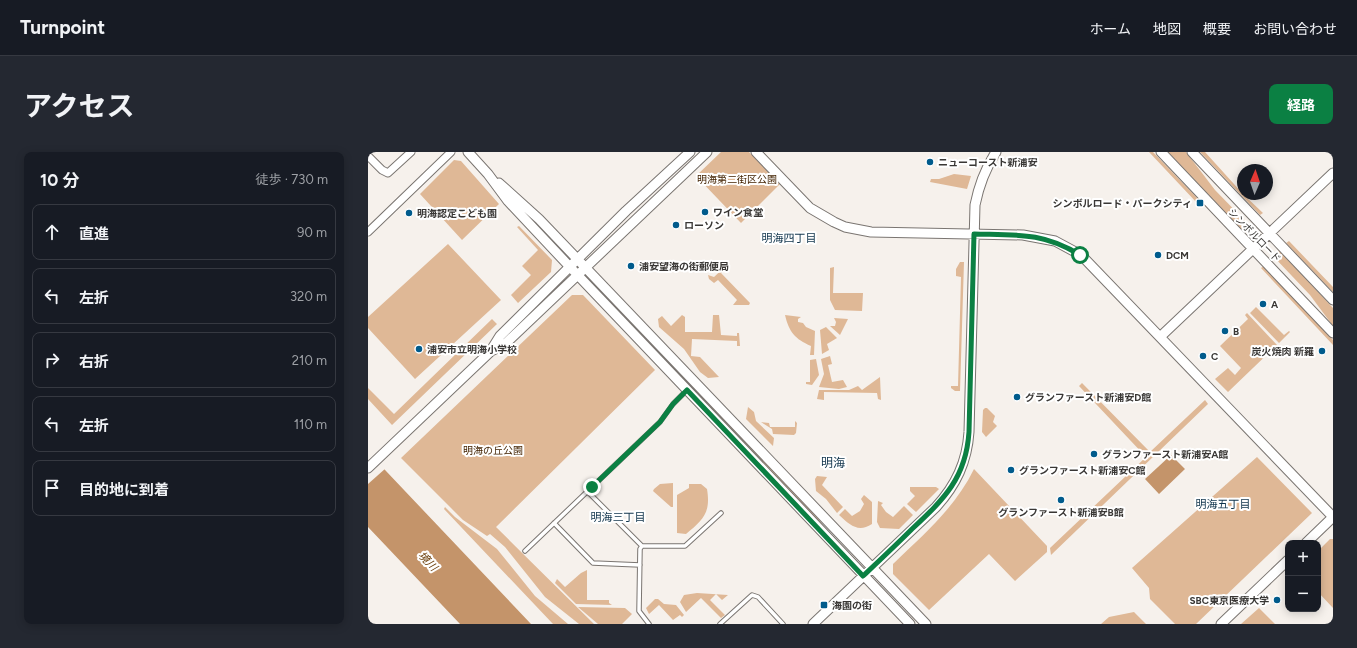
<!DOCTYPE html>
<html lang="ja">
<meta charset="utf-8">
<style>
body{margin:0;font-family:Figtree,"Noto Sans JP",sans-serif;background:#242831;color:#f1f3f6}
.controls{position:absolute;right:12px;bottom:12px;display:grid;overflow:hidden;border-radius:8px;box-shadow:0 2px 10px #0003}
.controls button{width:36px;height:36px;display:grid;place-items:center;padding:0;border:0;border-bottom:1px solid #363941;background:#171b24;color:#f1f3f6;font:20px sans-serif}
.compass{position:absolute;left:869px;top:12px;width:36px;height:36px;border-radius:50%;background:#171b24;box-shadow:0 2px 10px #0003;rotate:2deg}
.stop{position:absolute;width:12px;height:12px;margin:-9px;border:3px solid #0b8043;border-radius:50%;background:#fff}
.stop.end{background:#0b8043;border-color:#fff;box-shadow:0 1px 4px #0008}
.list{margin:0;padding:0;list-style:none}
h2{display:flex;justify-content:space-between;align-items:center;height:52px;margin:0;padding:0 16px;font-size:17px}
h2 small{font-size:13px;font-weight:400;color:#9ea1a6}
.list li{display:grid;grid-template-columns:26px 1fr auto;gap:12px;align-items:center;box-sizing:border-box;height:56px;margin:0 8px 8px;padding:0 8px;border:1px solid #363941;border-radius:8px}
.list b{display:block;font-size:15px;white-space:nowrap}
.list em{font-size:13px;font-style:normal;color:#9ea1a6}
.icon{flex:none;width:22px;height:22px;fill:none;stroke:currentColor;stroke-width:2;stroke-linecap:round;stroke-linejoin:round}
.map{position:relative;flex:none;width:965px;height:472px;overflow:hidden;border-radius:8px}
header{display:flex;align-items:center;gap:24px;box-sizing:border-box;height:56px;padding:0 20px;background:#171b24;border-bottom:1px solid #363941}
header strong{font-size:19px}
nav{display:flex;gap:22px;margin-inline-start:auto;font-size:14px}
.intro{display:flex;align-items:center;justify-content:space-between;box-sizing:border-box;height:96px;padding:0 24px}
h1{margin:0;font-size:28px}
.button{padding:10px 18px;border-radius:8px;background:#0b8043;color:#fff;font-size:14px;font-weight:700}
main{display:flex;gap:24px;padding:0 24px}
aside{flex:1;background:#171b24;border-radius:8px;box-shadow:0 2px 10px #0003}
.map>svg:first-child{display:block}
.green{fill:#dfb896}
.water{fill:#c4946a}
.pier{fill:#f6f1ec}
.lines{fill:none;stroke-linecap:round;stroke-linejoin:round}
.lane-casing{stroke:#7a7571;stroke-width:5.5}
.street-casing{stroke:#7a7571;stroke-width:9}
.secondary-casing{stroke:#7a7571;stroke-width:11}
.lane{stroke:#fff;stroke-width:3.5}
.street{stroke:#fff;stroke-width:7}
.secondary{stroke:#fff;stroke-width:9}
.route{stroke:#0b8043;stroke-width:5}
.poi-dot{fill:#005b8c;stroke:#fff;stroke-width:1.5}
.labels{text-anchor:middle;stroke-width:4;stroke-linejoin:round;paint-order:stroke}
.poi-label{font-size:10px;font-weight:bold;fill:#393735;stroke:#fff;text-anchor:start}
.park-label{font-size:10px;fill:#422200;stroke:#fff}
.street-label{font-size:10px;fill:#393735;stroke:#fff}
.neighbourhood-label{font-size:11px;fill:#0e324a;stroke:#fff}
.water-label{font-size:11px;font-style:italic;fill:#6a3c08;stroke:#fff}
.quarter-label{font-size:12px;fill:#0e324a;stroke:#fff}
</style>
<header>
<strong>Turnpoint</strong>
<nav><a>ホーム</a><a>地図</a><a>概要</a><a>お問い合わせ</a></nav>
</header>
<div class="intro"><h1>アクセス</h1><a class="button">経路</a></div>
<main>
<aside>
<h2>10 分<small>徒歩 · 730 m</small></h2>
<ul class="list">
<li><svg class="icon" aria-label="ahead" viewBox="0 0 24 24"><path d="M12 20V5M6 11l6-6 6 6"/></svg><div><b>直進</b></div><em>90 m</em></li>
<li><svg class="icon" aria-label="left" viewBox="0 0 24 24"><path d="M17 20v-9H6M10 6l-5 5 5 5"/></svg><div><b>左折</b></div><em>320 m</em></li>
<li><svg class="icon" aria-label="right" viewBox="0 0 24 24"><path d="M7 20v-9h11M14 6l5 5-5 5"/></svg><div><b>右折</b></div><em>210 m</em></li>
<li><svg class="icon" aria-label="left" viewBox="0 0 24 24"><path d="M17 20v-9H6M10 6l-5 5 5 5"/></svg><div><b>左折</b></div><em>110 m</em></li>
<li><svg class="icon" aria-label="arrive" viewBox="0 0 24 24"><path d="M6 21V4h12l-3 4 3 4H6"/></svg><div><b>目的地に到着</b></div></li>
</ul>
</aside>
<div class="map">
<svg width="965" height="472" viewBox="0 0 965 472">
<rect width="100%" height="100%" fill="#f6f1ec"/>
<!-- green -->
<path class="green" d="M 353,0 L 381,0 L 412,32 L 373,71 L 328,24 Z
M 781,0 L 785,0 L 832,49 L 829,51 Z
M 800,0 L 818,0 L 847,38 L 884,76 L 877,81 Z
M 832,0 L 837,0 L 875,42 L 895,61 L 892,63 Z
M 86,8 L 93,9 L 131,52 L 94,88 L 52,42 Z
M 586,22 L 603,24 L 599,37 L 562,30 L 563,27 L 571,27 Z
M 151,74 L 184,108 L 183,120 L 150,151 L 143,143 L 163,123 L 154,114 L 170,98 L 149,75 Z
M 921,89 L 965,135 L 965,140 L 918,91 Z
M 80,92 L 133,148 L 47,227 L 0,176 L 0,165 Z
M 911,98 L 965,156 L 965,174 L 942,143 L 905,104 Z
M 592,110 L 596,110 L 592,239 L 587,239 L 583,236 L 583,234 L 590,234 L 593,125 L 588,124 L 588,117 Z
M 361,111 L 362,113 L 353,121 L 382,151 L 381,153 L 365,153 L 369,148 L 350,128 L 346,131 L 341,127 L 340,123 L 346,125 Z
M 896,114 L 965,188 L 965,193 L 893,116 Z
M 466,115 L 465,141 L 495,141 L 494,159 L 467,158 L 462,148 L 462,116 Z
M 204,143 L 215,143 L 287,218 L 128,375 L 226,472 L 211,472 L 177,445 L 137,395 L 122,382 L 119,384 L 95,368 L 33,306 Z
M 888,155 L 916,183 L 921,179 L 922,180 L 911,191 L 882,161 Z
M 254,158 L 447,362 L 459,379 L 269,181 L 252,159 Z
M 879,161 L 909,193 L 860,240 L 847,227 L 860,216 L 867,223 L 873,216 L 852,194 L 880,167 L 877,163 Z
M 314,163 L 317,165 L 317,180 L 344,180 L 345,163 L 351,163 L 353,183 L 369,184 L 369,181 L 371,181 L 372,194 L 369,194 L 369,189 L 324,187 L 323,204 L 332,205 L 351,225 L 340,226 L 332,220 L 316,197 L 291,175 L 290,167 L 294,164 L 303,174 Z
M 417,163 L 433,165 L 430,167 L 430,170 L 435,171 L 438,175 L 447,179 L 446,203 L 442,203 L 443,194 C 427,187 421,180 417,163 Z
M 466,166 L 480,167 L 472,183 L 462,174 L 467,174 L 468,170 Z
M 124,167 L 129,172 L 24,273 L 0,247 L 0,236 L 26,262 Z
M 458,175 L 469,186 L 459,192 L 461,198 L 454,202 L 452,178 Z
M 462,204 L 464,212 L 460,213 L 464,230 L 475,228 L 479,235 L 471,237 L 451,235 L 456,222 L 453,207 Z
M 448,207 L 451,223 L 444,233 L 438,232 L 438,230 L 442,230 L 442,208 Z
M 512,225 L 513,248 L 510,247 L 509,241 L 456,240 L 456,248 L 449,247 L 451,238 L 481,238 L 490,234 L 494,238 Z
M 714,231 L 782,300 L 837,248 L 840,252 L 683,403 L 682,396 L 778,305 L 711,234 Z
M 380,255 L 386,260 L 388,269 L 406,286 L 405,294 L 378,267 Z
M 617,256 L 619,256 L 627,264 L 625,270 L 629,274 L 618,285 L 614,280 L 615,258 Z
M 427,269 L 429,271 L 428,281 L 426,283 L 405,282 L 404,277 L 393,270 L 401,271 L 402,275 L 427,275 Z
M 889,305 L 944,361 L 828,472 L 807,472 L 782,447 L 781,436 L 764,416 Z
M 606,317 L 679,394 L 679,400 L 647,429 L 621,402 L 561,458 L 525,422 L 525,412 C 556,382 587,356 606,317 Z
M 449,324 L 459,325 L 454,333 L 475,355 L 469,361 L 458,347 L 448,339 L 447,327 Z
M 305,331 L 305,355 L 303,355 L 285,339 L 286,337 L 292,332 Z
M 321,332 L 333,332 L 339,337 C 343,361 335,368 318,382 L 309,381 L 309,343 L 321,336 Z
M 542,335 L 568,335 L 571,337 L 548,360 L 539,352 L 547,344 L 542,339 Z
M 496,343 L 504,350 L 504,372 C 490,381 482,373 471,363 L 477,357 L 484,364 L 492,359 L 496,352 L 493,347 Z
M 510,349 L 515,351 L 513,353 L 518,360 L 525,365 L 536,354 L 545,363 L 531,377 L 512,376 L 509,370 Z
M 77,355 L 87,365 L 129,397 L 167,444 L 200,472 L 185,472 L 76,357 Z
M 962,387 L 965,387 L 965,456 L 950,440 L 950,399 Z
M 219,418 L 219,448 L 241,448 L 241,451 L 244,453 L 208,452 L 187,431 L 189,427 L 197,435 L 213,421 Z
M 329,441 L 360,443 L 354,448 L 348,442 L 342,448 L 357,463 L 353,466 L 333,446 L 318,460 L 312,450 L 316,443 Z
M 287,447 L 290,447 L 296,452 L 308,453 L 316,463 L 314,465 L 312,463 L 305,468 L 291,453 L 281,462 L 278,456 Z
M 210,455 L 257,456 L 264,462 L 254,472 L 230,472 Z
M 891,456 L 907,472 L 873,472 Z
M 766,460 L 778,472 L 733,472 L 741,465 Z"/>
<!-- water -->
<path class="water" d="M 0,300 L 163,472 L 92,472 L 0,375 Z
M 803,303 L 817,317 L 791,342 L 777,327 Z"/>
<!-- pier -->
<path class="pier" d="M 1,299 L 18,316 L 0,332 L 0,300 Z"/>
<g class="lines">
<!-- lane casing -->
<g class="lane-casing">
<path id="lane" d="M 219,339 L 274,394
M 186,371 L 225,411 L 272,413
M 157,399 L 292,270 L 305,252 L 318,239
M 281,472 L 271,459 L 272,397 L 274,394 L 317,394 L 353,361
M 352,472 L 384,443 L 390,445 L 415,472"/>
</g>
<!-- street casing -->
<g class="street-casing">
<path id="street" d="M 0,4 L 14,18 L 20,21 L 43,0
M 0,80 L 83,0"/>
</g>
<!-- secondary casing -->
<g class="secondary-casing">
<path id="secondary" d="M 100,0 L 120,22 L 140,49 L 202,115 L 542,472
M 388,0 L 442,56 L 466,70 L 477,75 L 503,80 L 655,83 L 687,89 L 713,103 L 965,365
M 793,0 L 965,181
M 824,0 L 965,148
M 131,31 L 171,67 L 558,472
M 792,185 L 965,21
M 123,199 L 137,192 L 339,0
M 0,316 L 122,200 L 132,184 L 258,59 L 322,0
M 938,391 L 965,365
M 445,472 L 568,355 C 588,333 599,310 601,280 L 607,53 C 611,33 617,17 628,0
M 853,472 L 920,408"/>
</g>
<!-- lane -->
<use href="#lane" class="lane"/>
<!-- street -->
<use href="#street" class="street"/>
<!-- secondary -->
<use href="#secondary" class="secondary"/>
</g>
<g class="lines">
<!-- route -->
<path class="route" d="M 224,335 L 292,270 L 305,252 L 319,238 L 495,424 C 512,408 528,393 544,377 C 576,347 598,326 601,280 L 606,82 C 648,83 675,80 712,103"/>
</g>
<!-- markers -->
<g class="poi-dot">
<circle cx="562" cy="10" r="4"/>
<rect x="828" y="47" width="8" height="8" rx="2"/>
<circle cx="337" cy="60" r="4"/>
<circle cx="41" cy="61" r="4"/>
<circle cx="308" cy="73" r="4"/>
<circle cx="790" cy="103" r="4"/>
<circle cx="263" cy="114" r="4"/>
<circle cx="895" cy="152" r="4"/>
<circle cx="857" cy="179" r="4"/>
<circle cx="51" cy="197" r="4"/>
<circle cx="954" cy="199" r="4"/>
<circle cx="835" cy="204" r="4"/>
<circle cx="649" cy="245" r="4"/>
<circle cx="726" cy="302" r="4"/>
<circle cx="643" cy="318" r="4"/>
<circle cx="693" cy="348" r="4"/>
<circle cx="909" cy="448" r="4"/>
<rect x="452" y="449" width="8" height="8" rx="2"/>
</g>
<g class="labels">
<!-- poi labels -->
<g class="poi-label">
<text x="570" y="14">ニューコースト新浦安</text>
<text x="824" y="55" text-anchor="end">シンボルロード・パークシティ</text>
<text x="345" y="64">ワイン食堂</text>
<text x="49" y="65">明海認定こども園</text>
<text x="316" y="77">ローソン</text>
<text x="798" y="107">DCM</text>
<text x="271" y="118">浦安望海の街郵便局</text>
<text x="903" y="156">A</text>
<text x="865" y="183">B</text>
<text x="59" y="201">浦安市立明海小学校</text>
<text x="946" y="203" text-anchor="end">炭火焼肉 新羅</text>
<text x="843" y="208">C</text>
<text x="657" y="249">グランファースト新浦安D館</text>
<text x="734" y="306">グランファースト新浦安A館</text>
<text x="651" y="322">グランファースト新浦安C館</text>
<text x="693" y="364" text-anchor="middle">グランファースト新浦安B館</text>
<text x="901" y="452" text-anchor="end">SBC東京医療大学</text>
<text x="464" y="457">海園の街</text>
</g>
<!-- park labels -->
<g class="park-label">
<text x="369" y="31">明海第二街区公園</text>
<text x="125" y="302">明海の丘公園</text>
</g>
<!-- street labels -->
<g class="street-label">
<text transform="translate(887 83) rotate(46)" y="4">シンボルロード</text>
</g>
<!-- neighbourhood labels -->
<g class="neighbourhood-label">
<text x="421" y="90">明海四丁目</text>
<text x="855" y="356">明海五丁目</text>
<text x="250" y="369">明海三丁目</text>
</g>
<!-- water labels -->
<g class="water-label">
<text transform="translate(60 409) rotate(46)" y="4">境川</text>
</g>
<!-- quarter labels -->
<g class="quarter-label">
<text x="465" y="315">明海</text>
</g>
</g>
</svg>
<div class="controls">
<button>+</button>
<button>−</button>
</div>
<svg class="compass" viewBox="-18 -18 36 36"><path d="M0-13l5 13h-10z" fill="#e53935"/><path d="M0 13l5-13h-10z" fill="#9ea1a6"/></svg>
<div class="stop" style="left:712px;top:103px"></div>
<div class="stop end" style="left:224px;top:335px"></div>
</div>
</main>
